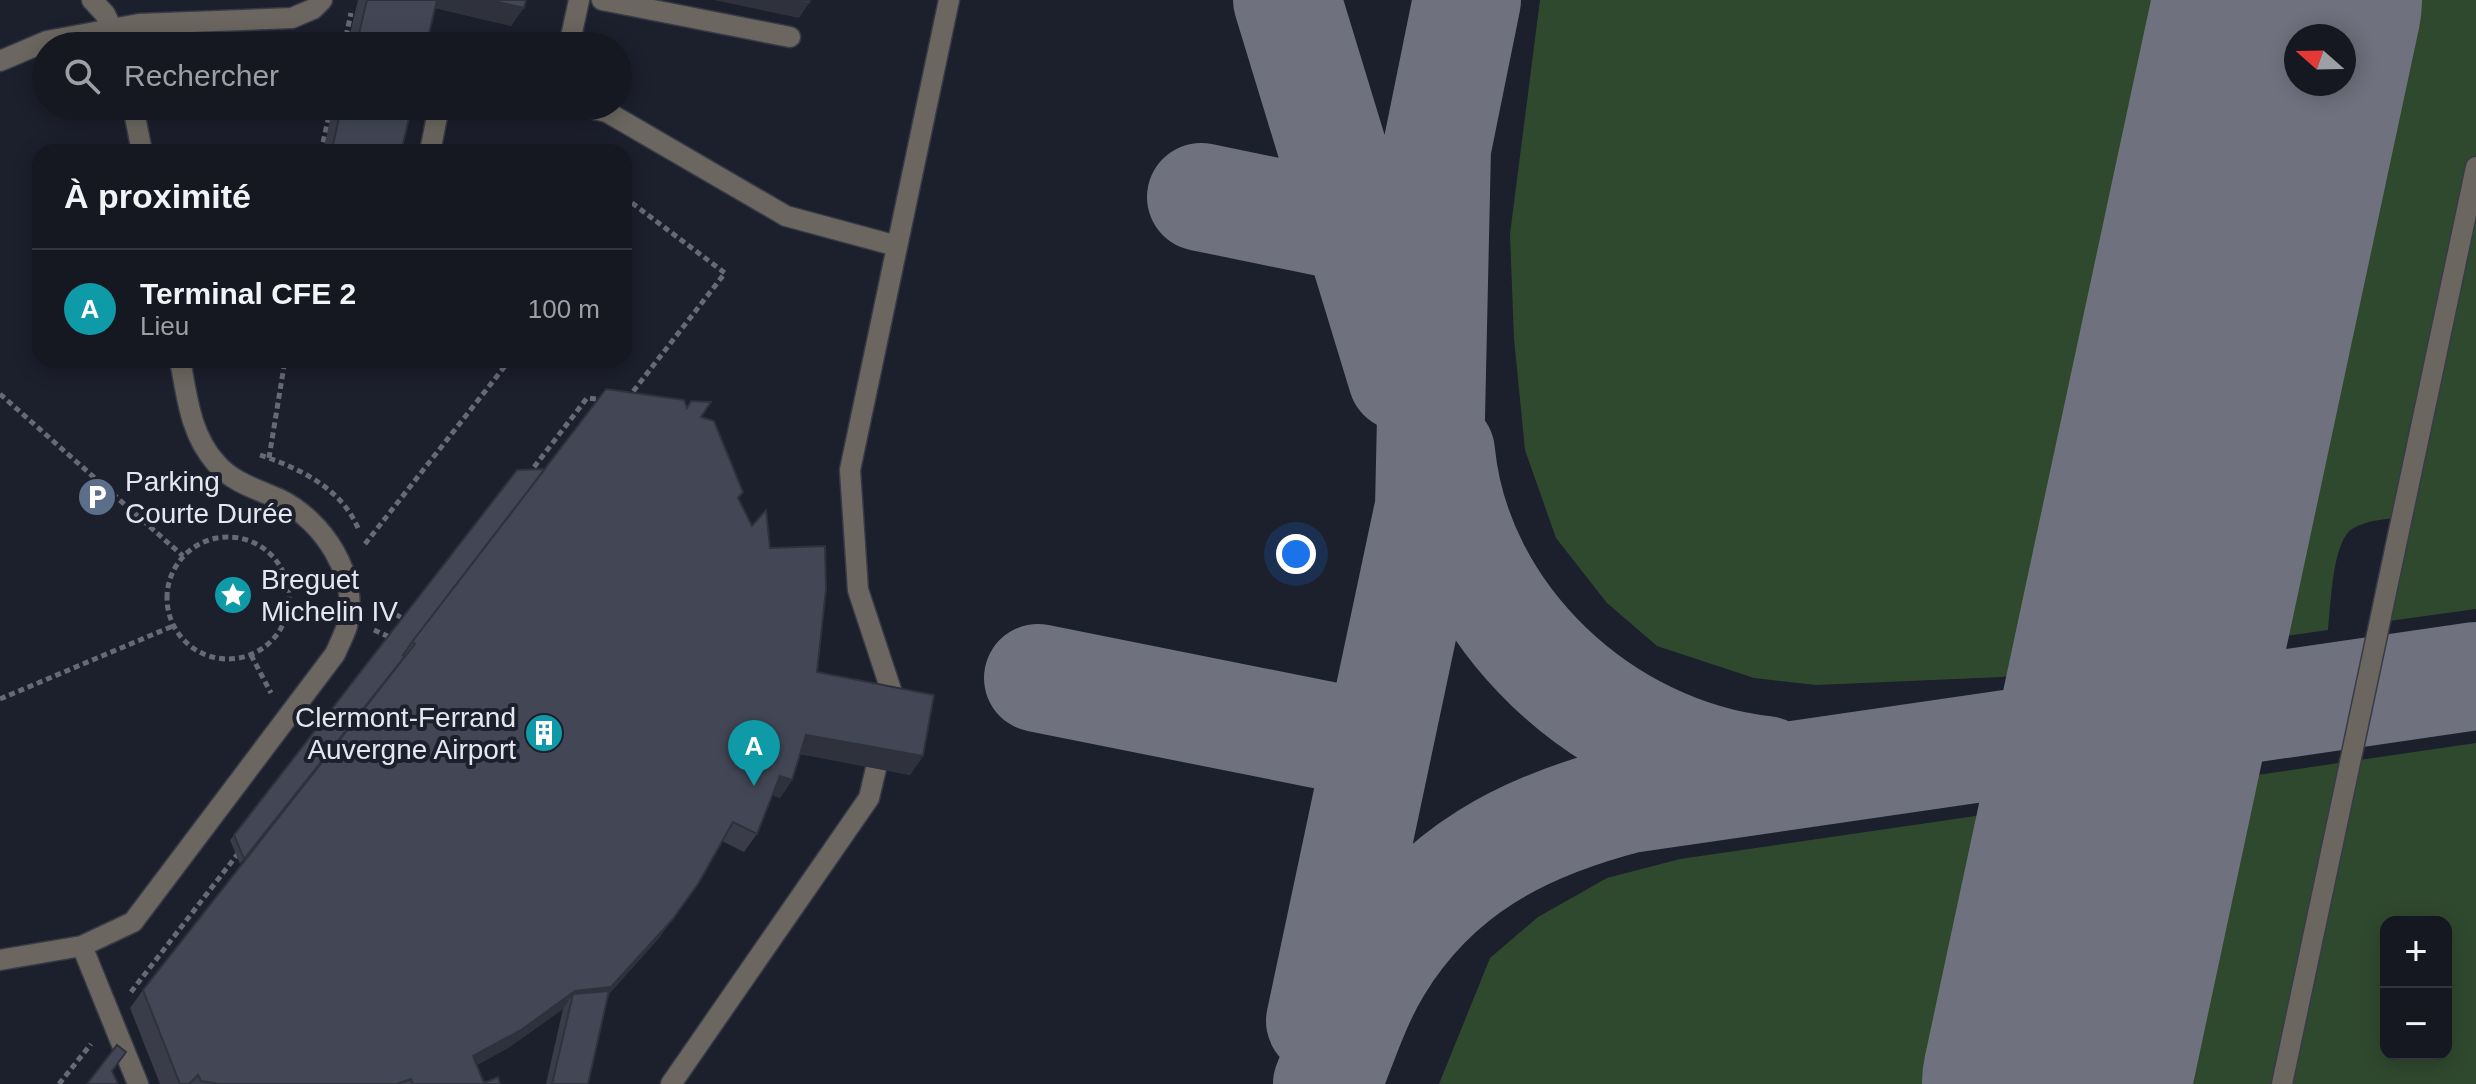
<!DOCTYPE html>
<html lang="fr">
<meta charset="utf-8">
<style>
body{margin:0;font-family:Helvetica,sans-serif;background:#22242e;color:#f1f3f6}
.controls{position:absolute;right:24px;bottom:24px;display:grid;overflow:hidden;border-radius:16px;box-shadow:0 4px 20px #0003}
.controls button{width:72px;height:72px;display:grid;place-items:center;padding:0;border:0;border-bottom:2px solid #34363f;background:#151721;color:#f1f3f6;font:40px sans-serif}
.compass{position:absolute;left:2284px;top:24px;width:72px;height:72px;border-radius:50%;background:#151721;box-shadow:0 4px 20px #0003;rotate:290deg}
.you{position:absolute;left:1296px;top:554px;width:28px;height:28px;margin:-20px;border:6px solid #fff;border-radius:50%;background:#1a73e8;box-shadow:0 0 0 12px #1a73e833}
.badge{display:grid;place-items:center;width:52px;height:52px;border-radius:50%;background:#7cbef9;color:#fff;font-size:26px;font-weight:700}
.pin{position:absolute;translate:-50% -66px;filter:drop-shadow(0 2px 4px #0008)}
.pin::after{content:'';position:absolute;top:42px;width:28px;height:24px;background:inherit;clip-path:polygon(0 0,100% 0,50% 100%)}
.list{margin:0;padding:0;list-style:none}
h2{display:flex;justify-content:space-between;align-items:center;height:104px;margin:0;padding:0 32px;font-size:34px}
h2 small{font-size:26px;font-weight:400;color:#9d9fa5}
.list li{display:grid;grid-template-columns:52px 1fr auto;gap:24px;align-items:center;box-sizing:border-box;height:120px;padding:0 32px;border-top:2px solid #34363f}
.list b{display:block;font-size:30px;white-space:nowrap}
.list p{margin:0;font-size:26px;white-space:nowrap;color:#9d9fa5}
.list em{font-size:26px;font-style:normal;color:#9d9fa5}
.icon{flex:none;width:44px;height:44px;fill:none;stroke:currentColor;stroke-width:2;stroke-linecap:round;stroke-linejoin:round}
.map{position:relative;flex:none;width:2476px;height:1084px;overflow:hidden}
.search{position:absolute;background:#151721;box-shadow:0 4px 20px #0003;left:32px;top:32px;width:600px;height:88px;display:flex;align-items:center;gap:20px;box-sizing:border-box;padding:0 28px;border-radius:44px;color:#9d9fa5;font-size:30px}
.panel{position:absolute;background:#151721;box-shadow:0 4px 20px #0003;left:32px;top:144px;width:600px;height:224px;border-radius:24px}
.map>svg:first-child{display:block}
.green{fill:#2f492e;fill-rule:evenodd}
.lines{fill:none;stroke-linecap:round;stroke-linejoin:round}
.taxiway{stroke:#6f727e;stroke-width:108}
.runway{stroke:#6f727e;stroke-width:268}
.minor-casing{stroke:#383b47;stroke-width:23}
.path{stroke:#676a76;stroke-width:5;stroke-dasharray:6 4;stroke-linecap:butt}
.minor{stroke:#6b6760;stroke-width:20}
.wall{fill:#3a3d49}
.shaded-wall{fill:#2f323c}
.building{fill:#434755;stroke:#2f323c;stroke-width:2}
.labels{text-anchor:middle;stroke-width:8;stroke-linejoin:round;paint-order:stroke}
.poi-label{font-size:28px;fill:#e4e7f0;stroke:#1c1f2c;text-anchor:start}
</style>
<div class="map">
<svg width="2476" height="1084" viewBox="0 0 2476 1084">
<rect width="100%" height="100%" fill="#1c1f2c"/>
<!-- green -->
<path class="green" d="M 1540,0 L 2476,0 L 2476,609 L 2389,621 L 2407,517 C 2390,519 2368,519 2352,529 C 2332,542 2331,607 2328,630 L 2002,677 L 1816,685 L 1754,678 L 1657,646 L 1607,603 L 1556,538 L 1525,450 L 1514,339 L 1510,234 ZM 2296,36 L 2344,36 L 2344,84 L 2296,84 Z
M 2476,743 L 2476,1084 L 1439,1084 L 1490,958 L 1538,917 L 1607,878 L 1680,859 ZM 2386,922 L 2446,922 L 2446,1054 L 2386,1054 Z"/>
<g class="lines">
<!-- taxiway -->
<path class="taxiway" d="M 1287,0 L 1402,377
M 1201,197 L 1372,232 L 1395,244 L 1411,260
M 1441,452 C 1457,617 1603,752 1765,770
M 1038,678 L 1378,746
M 1320,1021 L 1429,507 L 1437,148 L 1467,0
M 1327,1084 C 1343,1045 1356,1003 1378,967 C 1437,870 1524,826 1629,799 L 2476,676"/>
<!-- runway -->
<path class="runway" d="M 2056,1084 L 2288,0"/>
<!-- minor casing -->
<g class="minor-casing">
<path id="minor" d="M 92,0 L 105,14 L 120,46
M 602,0 L 790,37
M 569,46 L 579,0
M 0,61 L 47,41 L 139,24 L 292,18 L 313,9 L 322,0
M 133,106 L 142,152
M 581,106 L 607,112 L 786,216 L 897,246
M 430,152 L 439,106
M 889,712 L 893,696 L 858,590 L 850,470 L 949,0
M 82,946 L 138,1084
M 0,960 L 82,946 L 133,922 L 335,654 C 339,645 344,635 347,626 C 360,576 323,520 279,499 C 257,489 233,483 216,463 C 190,434 187,396 180,360
M 671,1084 L 869,798 L 882,743
M 2282,1084 L 2476,167"/>
</g>
<!-- path -->
<path class="path" d="M 344,46 L 351,13
M 321,152 L 331,106
M 478,152 L 480,146 L 502,152
M 624,197 L 725,273 L 628,398
M 0,394 L 183,556
M 260,455 C 299,468 341,488 358,528
M 269,458 L 285,360
M 528,475 L 587,398 L 604,400
M167 598a61 61 0 1 1 122 0a61 61 0 1 1-122 0Z
M 365,544 L 505,366
M 382,601 L 383,606 L 408,622
M 287,612 L 318,618
M 374,630 L 394,639
M 251,655 L 271,693
M 0,699 L 173,626
M 131,992 L 240,851
M 59,1084 L 91,1044"/>
<!-- minor -->
<use href="#minor" class="minor"/>
</g>
<!-- wall -->
<path class="wall" d="M 358,0 L 526,0 L 511,26 L 435,8 L 426,46 L 347,46 Z
M 333,106 L 412,106 L 401,152 L 323,152 Z
M 691,401 L 701,417 L 752,526 L 770,548 L 817,672 L 923,756 L 910,775 L 800,754 L 792,780 L 780,798 L 772,795 L 757,834 L 744,852 L 722,841 L 659,938 L 608,995 L 588,1084 L 546,1084 L 563,1009 L 508,1048 L 477,1065 L 484,1083 L 500,1084 L 160,1084 L 130,1008 L 143,990 L 326,758 L 240,864 L 230,840 L 234,835 L 545,469 L 687,407 Z"/>
<!-- shaded-wall -->
<path class="shaded-wall" d="M 432,0 L 490,0 L 524,8 L 511,26 L 427,6 Z
M 714,0 L 793,0 L 809,3 L 799,18 Z
M 332,148 L 351,152 L 329,152 Z
M 806,735 L 923,756 L 910,775 L 794,753 Z
M 780,776 L 792,780 L 780,798 L 767,794 Z
M 698,884 L 659,938 L 598,1005 L 573,994 L 563,1009 L 508,1048 L 460,1074 L 473,1056 Z"/>
<!-- building -->
<path class="building" d="M 367,0 L 437,0 L 426,46 L 356,46 Z
M 490,0 L 526,0 L 524,8 Z
M 793,0 L 810,0 L 809,3 Z
M 342,106 L 412,106 L 401,152 L 351,152 L 332,148 Z
M 606,389 L 684,400 L 687,408 L 691,401 L 711,402 L 701,417 L 714,421 L 743,492 L 738,498 L 752,526 L 766,510 L 770,548 L 825,546 L 826,589 L 817,672 L 934,695 L 923,756 L 806,735 L 792,780 L 780,776 L 757,834 L 733,822 L 698,884 L 672,920 L 611,987 L 575,991 L 521,1030 L 473,1056 L 484,1083 L 498,1077 L 500,1084 L 413,1084 L 411,1079 L 397,1084 L 219,1084 L 201,1081 L 198,1075 L 189,1084 L 180,1084 L 143,990 L 415,644 L 412,642 Z
M 545,469 L 412,642 L 403,655 L 405,656 L 244,859 L 234,835 L 517,470 Z
M 609,991 L 588,1084 L 552,1084 L 573,994 Z
M 117,1045 L 126,1052 L 112,1071 L 118,1084 L 87,1084 Z"/>
<!-- icons -->
<defs>
<g id="parking-disc" transform="scale(2)"><circle r="9.5" fill="#5c6f8a" stroke="#1c1f2c"/><path d="M-3.5-5.5H1a3.5 3.5 0 0 1 0 7H-1V5.5H-3.5ZM-1-3.4V-.6H.8a1.4 1.4 0 0 0 0-2.8Z" fill="#fff"/></g>
<g id="sight-disc" transform="scale(2)"><circle r="9.5" fill="#0f9aa8" stroke="#1c1f2c"/><path d="M0-6L1.8-2.2L6-1.7L2.9 1.2L3.7 5.4L0 3.3L-3.7 5.4L-2.9 1.2L-6-1.7L-1.8-2.2Z" fill="#fff"/></g>
<g id="building-disc" transform="scale(2)"><circle r="9.5" fill="#0f9aa8" stroke="#1c1f2c"/><path d="M-4-6H4V6H1V3H-1V6H-4ZM-2.5-4.3h1.7v1.8h-1.7ZM.8-4.3h1.7v1.8H.8ZM-2.5-1h1.7V.8h-1.7ZM.8-1h1.7V.8H.8Z" fill="#fff"/></g>
</defs>
<g fill-rule="evenodd">
<use href="#parking-disc" x="97" y="497"/>
<use href="#sight-disc" x="233" y="595"/>
<use href="#building-disc" x="544" y="733"/>
</g>
<g class="labels">
<!-- poi labels -->
<g class="poi-label">
<text x="125" y="491">Parking<tspan x="125" dy="32">Courte Durée</tspan></text>
<text x="261" y="589">Breguet<tspan x="261" dy="32">Michelin IV</tspan></text>
<text x="516" y="727" text-anchor="end">Clermont-Ferrand<tspan x="516" dy="32">Auvergne Airport</tspan></text>
</g>
</g>
</svg>
<div class="controls">
<button>+</button>
<button>−</button>
</div>
<svg class="compass" viewBox="-18 -18 36 36"><path d="M0-13l5 13h-10z" fill="#e53935"/><path d="M0 13l5-13h-10z" fill="#9d9fa5"/></svg>
<div class="you"></div>
<div class="pin badge" style="left:754px;top:786px;background:#0f9aa8">A</div>
<div class="search"><svg class="icon" aria-label="search" viewBox="0 0 24 24"><circle cx="10" cy="10" r="6"/><path d="M15 15l6 6"/></svg>Rechercher</div>
<section class="panel">
<h2>À proximité<small></small></h2>
<ul class="list">
<li><span class="badge" style="background:#0f9aa8">A</span><div><b>Terminal CFE 2</b><p>Lieu</p></div><em>100 m</em></li>
</ul>
</section>
</div>
